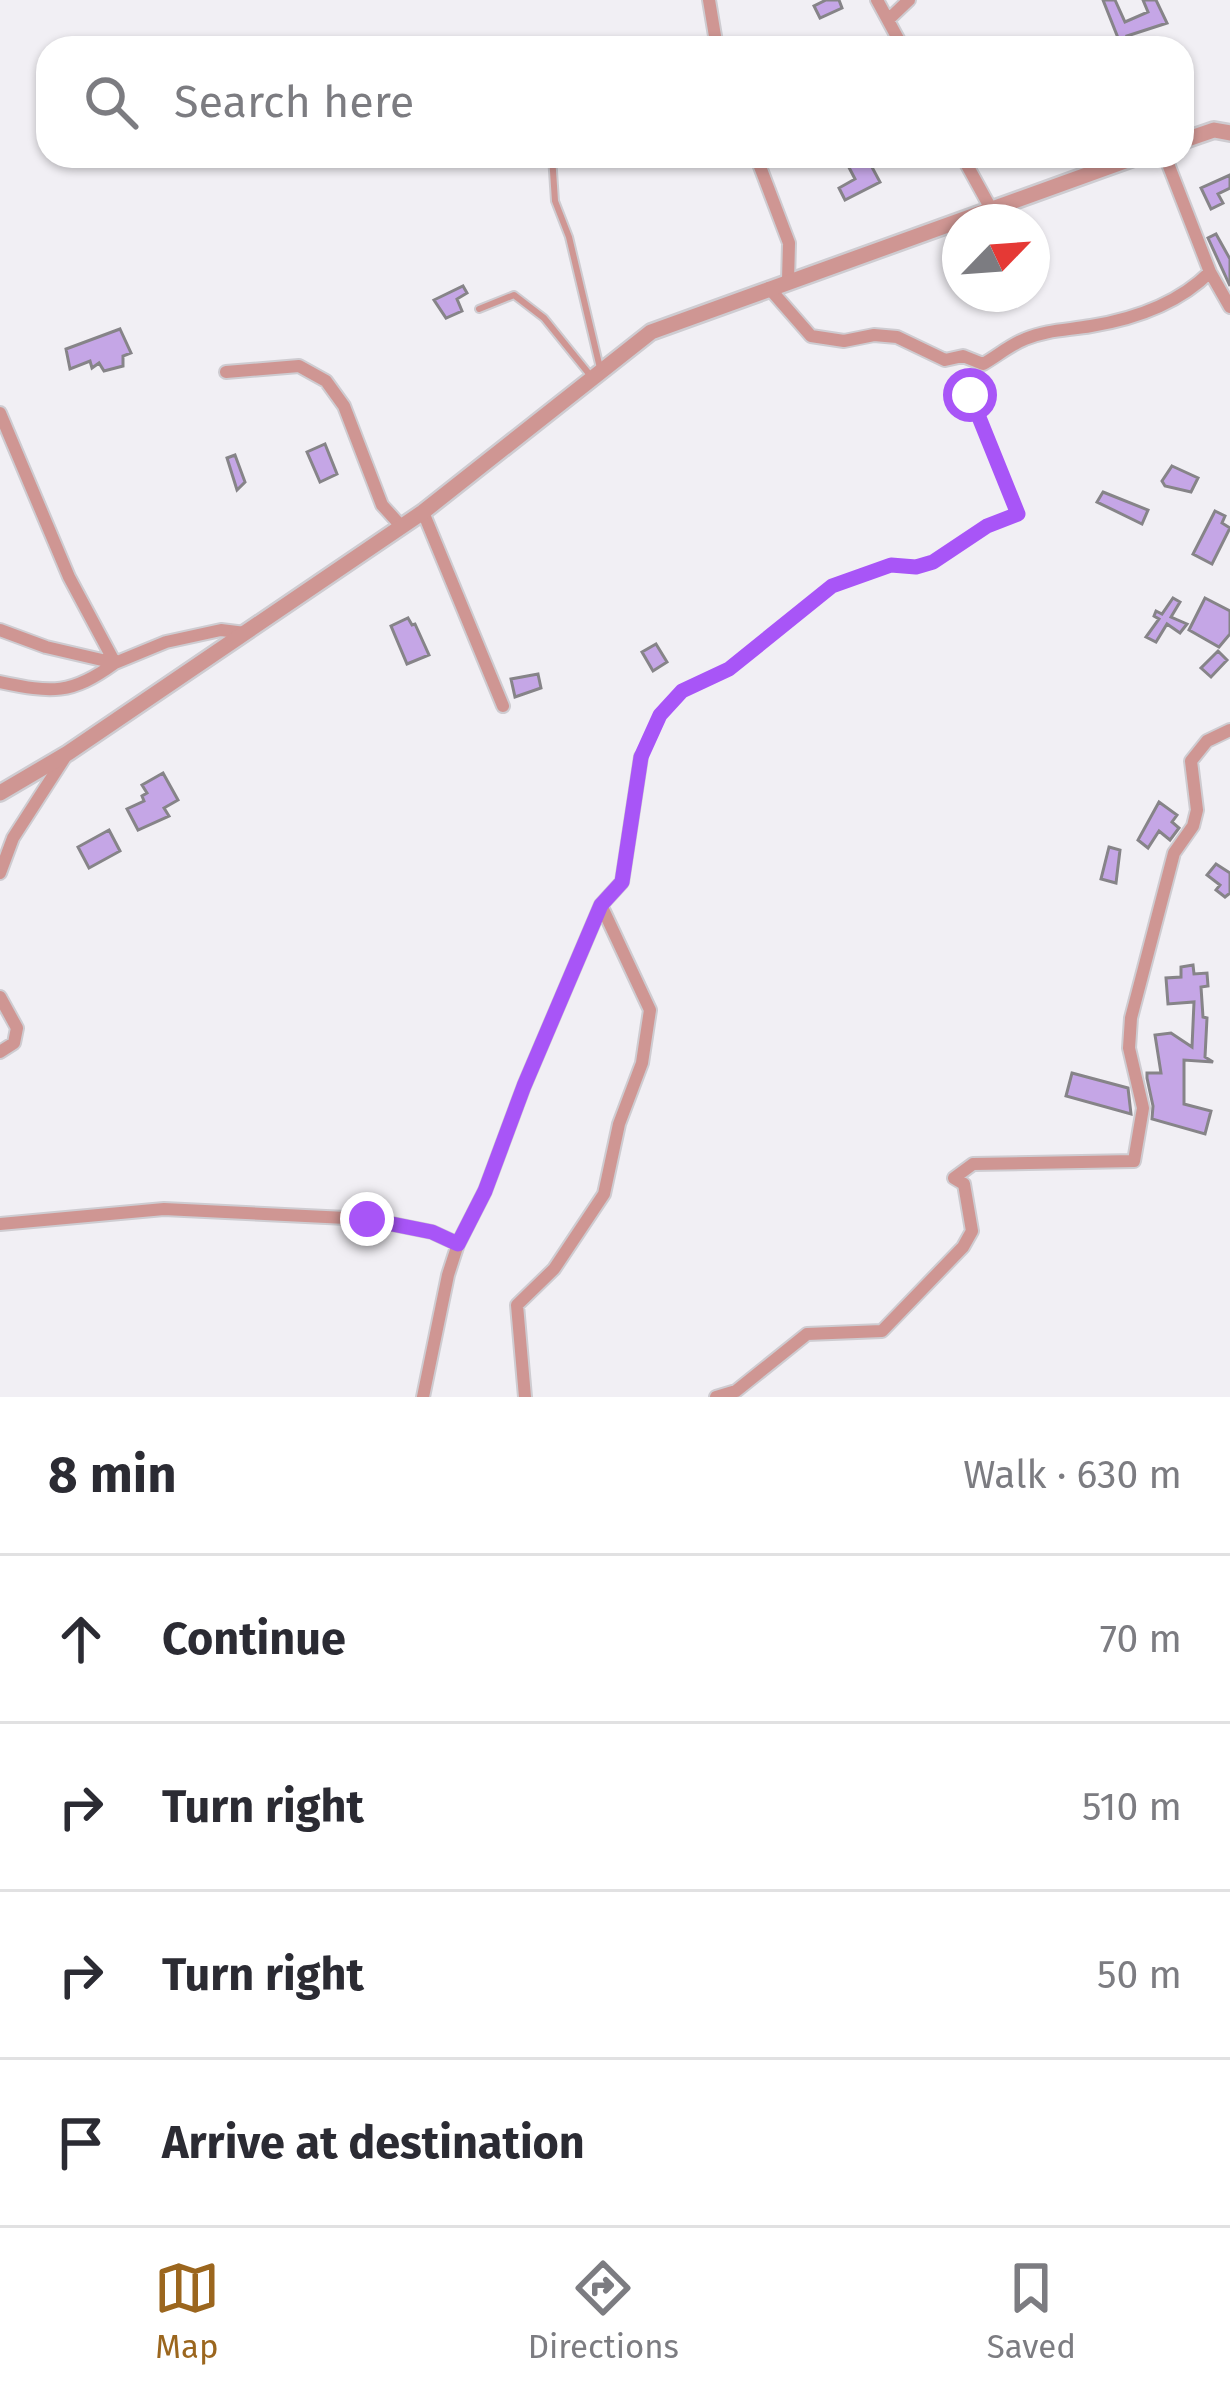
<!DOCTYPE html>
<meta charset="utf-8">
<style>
body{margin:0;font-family:"Fira Sans",sans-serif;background:#f2f2f3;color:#2b2b33}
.compass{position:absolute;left:942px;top:204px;width:108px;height:108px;border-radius:50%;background:#fff;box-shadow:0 3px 9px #0004;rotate:65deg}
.stop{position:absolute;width:36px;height:36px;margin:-27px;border:9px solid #a855f7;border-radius:50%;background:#fff}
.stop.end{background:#a855f7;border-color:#fff;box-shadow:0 3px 12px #0008}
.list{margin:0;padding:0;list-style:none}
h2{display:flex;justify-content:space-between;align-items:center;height:156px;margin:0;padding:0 48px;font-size:51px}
h2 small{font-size:39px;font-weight:400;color:#7c7c81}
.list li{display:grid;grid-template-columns:78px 1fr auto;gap:36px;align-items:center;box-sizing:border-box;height:168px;padding:0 48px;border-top:3px solid #e1e1e2}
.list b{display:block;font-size:45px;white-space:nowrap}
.list em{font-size:39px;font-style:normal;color:#7c7c81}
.icon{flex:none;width:66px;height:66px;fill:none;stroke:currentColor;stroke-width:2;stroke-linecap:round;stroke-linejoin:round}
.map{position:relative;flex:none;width:1230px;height:1397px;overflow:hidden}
.search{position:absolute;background:#fff;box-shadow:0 3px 9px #0004;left:36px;right:36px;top:36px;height:132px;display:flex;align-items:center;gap:30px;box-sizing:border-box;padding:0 42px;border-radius:36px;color:#7c7c81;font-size:45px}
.sheet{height:828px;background:#fff}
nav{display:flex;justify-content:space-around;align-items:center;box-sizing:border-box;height:168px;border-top:3px solid #e1e1e2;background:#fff;font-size:33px;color:#7c7c81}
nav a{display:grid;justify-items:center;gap:6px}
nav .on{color:#9b661e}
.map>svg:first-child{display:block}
.building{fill:#c5a6e6;stroke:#868488;stroke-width:3}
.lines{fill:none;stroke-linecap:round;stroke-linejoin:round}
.service-casing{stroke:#ceccd1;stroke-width:10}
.minor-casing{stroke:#ceccd1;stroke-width:16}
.tertiary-casing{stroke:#ceccd1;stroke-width:20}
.path{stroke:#939295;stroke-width:3;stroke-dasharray:6 9;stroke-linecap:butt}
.service{stroke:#cf9693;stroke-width:6}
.minor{stroke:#cf9693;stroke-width:12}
.tertiary{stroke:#cf9693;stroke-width:15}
.route{stroke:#a855f7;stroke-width:15}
</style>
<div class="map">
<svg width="1230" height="1397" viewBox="0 0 1230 1397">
<rect width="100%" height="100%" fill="#f1eff4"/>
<!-- building -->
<path class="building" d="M 826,0 L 839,0 L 842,8 L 820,18 L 814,6 Z
M 1103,0 L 1115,0 L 1125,22 L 1148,12 L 1143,0 L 1156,0 L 1167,23 L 1127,36 L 1132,48 L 1122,48 Z
M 843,156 L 866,156 L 880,182 L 845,200 L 839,188 L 855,179 Z
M 1230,175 L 1230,188 L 1218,194 L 1223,203 L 1211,209 L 1201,188 Z
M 1216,234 L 1230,259 L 1230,286 L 1208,238 Z
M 463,286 L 467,293 L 457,299 L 462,311 L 446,318 L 434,300 Z
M 120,329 L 131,353 L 123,356 L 123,366 L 104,371 L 99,363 L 92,368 L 90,361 L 70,369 L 66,349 Z
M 325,444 L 337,474 L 320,482 L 307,452 Z
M 235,455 L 245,482 L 237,490 L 227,458 Z
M 1172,466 L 1198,478 L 1191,492 L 1165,486 L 1162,481 Z
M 1103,492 L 1148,510 L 1142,524 L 1097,502 Z
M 1215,511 L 1225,516 L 1222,523 L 1230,528 L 1212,564 L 1193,554 Z
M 1173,598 L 1180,602 L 1171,617 L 1187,624 L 1180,633 L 1167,624 L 1156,642 L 1146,637 L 1159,619 L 1154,616 L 1156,611 L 1162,614 Z
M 1205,598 L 1230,611 L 1230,634 L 1219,647 L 1189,630 Z
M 408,618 L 412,625 L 415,624 L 429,655 L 407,664 L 391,626 Z
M 656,644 L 667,662 L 653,671 L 642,652 Z
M 1218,651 L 1227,660 L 1211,677 L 1201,668 Z
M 538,674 L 541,688 L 515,697 L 511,679 Z
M 163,773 L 178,800 L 164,808 L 169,816 L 138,830 L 127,809 L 144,801 L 142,796 L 147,793 L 142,785 Z
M 1159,802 L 1177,815 L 1172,822 L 1179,828 L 1170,840 L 1159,831 L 1148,848 L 1138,840 Z
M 109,830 L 120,851 L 89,868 L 78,847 Z
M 1109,847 L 1120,850 L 1116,883 L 1101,879 Z
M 1216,864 L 1230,873 L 1230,893 L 1225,897 L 1216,890 L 1220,885 L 1207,875 Z
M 1193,965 L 1194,974 L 1207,973 L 1208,986 L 1201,987 L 1203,1017 L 1207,1018 L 1205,1057 L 1213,1062 L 1184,1060 L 1184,1104 L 1211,1111 L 1205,1134 L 1152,1119 L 1153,1106 L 1147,1078 L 1147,1073 L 1161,1073 L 1155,1035 L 1171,1033 L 1192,1047 L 1194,1002 L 1168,1004 L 1166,978 L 1181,977 L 1181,967 Z
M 1072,1073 L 1128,1088 L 1131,1114 L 1066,1096 Z"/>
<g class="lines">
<!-- service casing -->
<g class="service-casing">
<path id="service" d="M 552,156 L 555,201 L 569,237 L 600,368
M 479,309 L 514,295 L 544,318 L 590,375"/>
</g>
<!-- minor casing -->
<g class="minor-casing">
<path id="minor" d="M 709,0 L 717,48
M 877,0 L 903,48
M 888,20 L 909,0
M 756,156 L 789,243 L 788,281
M 962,156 L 990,207
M 1165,156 L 1210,272 L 1230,307
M 769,288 L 811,336 L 844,341 L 874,335 L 897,337 L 945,360 L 963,356 L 983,364 C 997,356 1010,345 1025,339 C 1046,330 1068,330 1091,326 C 1134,319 1179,303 1210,272
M 226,372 L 299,366 L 326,381 L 344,406 L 382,505 L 401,526
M 0,413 L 69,577 L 115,663 C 71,695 52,693 0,682
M 423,512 L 503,706
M 0,630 L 46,647 L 115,663 L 166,642 L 221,630 L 245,633
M 0,873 L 13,838 L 67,754
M 0,997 L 17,1028 L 14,1043 L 0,1052
M 0,1224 L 164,1209 L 367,1219 L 432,1232 L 458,1244
M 423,1397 L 448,1275 L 458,1244 L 485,1191 L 524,1086 L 601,905 L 622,882 L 641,757
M 525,1397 L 517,1305 L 554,1269 L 604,1194 L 619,1124 L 642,1063 L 650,1010 L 601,905
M 716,1397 L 736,1391 L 807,1334 L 882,1331 L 963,1247 L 972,1231 L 964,1184 L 954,1178 L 973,1164 L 1134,1161 L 1143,1108 L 1129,1048 L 1131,1018 L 1174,853 L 1193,826 L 1197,810 L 1191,761 L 1207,741 L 1230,730"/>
</g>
<!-- tertiary casing -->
<g class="tertiary-casing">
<path id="tertiary" d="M 1182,141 L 1214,130 L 1230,133
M 0,793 L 68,753 L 423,512 L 651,332 L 1139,156"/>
</g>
<!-- path -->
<path class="path" d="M 646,747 L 660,715 L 682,691 L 729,669 L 832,586 L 891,565 L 916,567 L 933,562 L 987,526 L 1018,514 L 970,395 L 978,377"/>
<!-- service -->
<use href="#service" class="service"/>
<!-- minor -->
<use href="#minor" class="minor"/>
<!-- tertiary -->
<use href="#tertiary" class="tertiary"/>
</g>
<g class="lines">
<!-- route -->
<path class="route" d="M 367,1219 L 432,1232 L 458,1244 L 485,1191 L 524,1086 L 601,905 L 622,882 L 641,757 L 660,715 L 682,691 L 729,669 L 832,586 L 891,565 L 916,567 L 933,562 L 987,526 L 1018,514 L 970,395"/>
</g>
</svg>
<svg class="compass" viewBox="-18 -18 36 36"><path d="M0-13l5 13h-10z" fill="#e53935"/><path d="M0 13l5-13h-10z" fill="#7c7c81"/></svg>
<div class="stop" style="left:970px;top:395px"></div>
<div class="stop end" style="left:367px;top:1219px"></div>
<div class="search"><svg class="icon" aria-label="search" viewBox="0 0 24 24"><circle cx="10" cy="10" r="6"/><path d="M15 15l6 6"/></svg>Search here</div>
</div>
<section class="sheet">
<h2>8 min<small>Walk · 630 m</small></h2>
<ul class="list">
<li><svg class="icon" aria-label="ahead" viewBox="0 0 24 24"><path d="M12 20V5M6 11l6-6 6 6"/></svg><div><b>Continue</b></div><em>70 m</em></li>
<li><svg class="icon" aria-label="right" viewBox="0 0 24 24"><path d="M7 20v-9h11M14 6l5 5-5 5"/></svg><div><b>Turn right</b></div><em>510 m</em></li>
<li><svg class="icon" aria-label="right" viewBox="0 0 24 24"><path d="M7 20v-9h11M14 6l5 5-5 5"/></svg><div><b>Turn right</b></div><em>50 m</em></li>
<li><svg class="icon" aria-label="arrive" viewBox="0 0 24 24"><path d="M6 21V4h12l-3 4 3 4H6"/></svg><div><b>Arrive at destination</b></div></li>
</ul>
</section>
<nav>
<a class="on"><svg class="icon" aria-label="map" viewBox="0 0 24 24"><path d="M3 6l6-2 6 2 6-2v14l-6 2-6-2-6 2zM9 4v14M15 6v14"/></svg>Map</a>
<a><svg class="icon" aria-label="directions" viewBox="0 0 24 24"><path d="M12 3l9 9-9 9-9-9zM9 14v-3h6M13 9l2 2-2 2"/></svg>Directions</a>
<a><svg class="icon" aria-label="saved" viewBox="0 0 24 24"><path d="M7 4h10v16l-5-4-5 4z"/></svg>Saved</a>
</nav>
